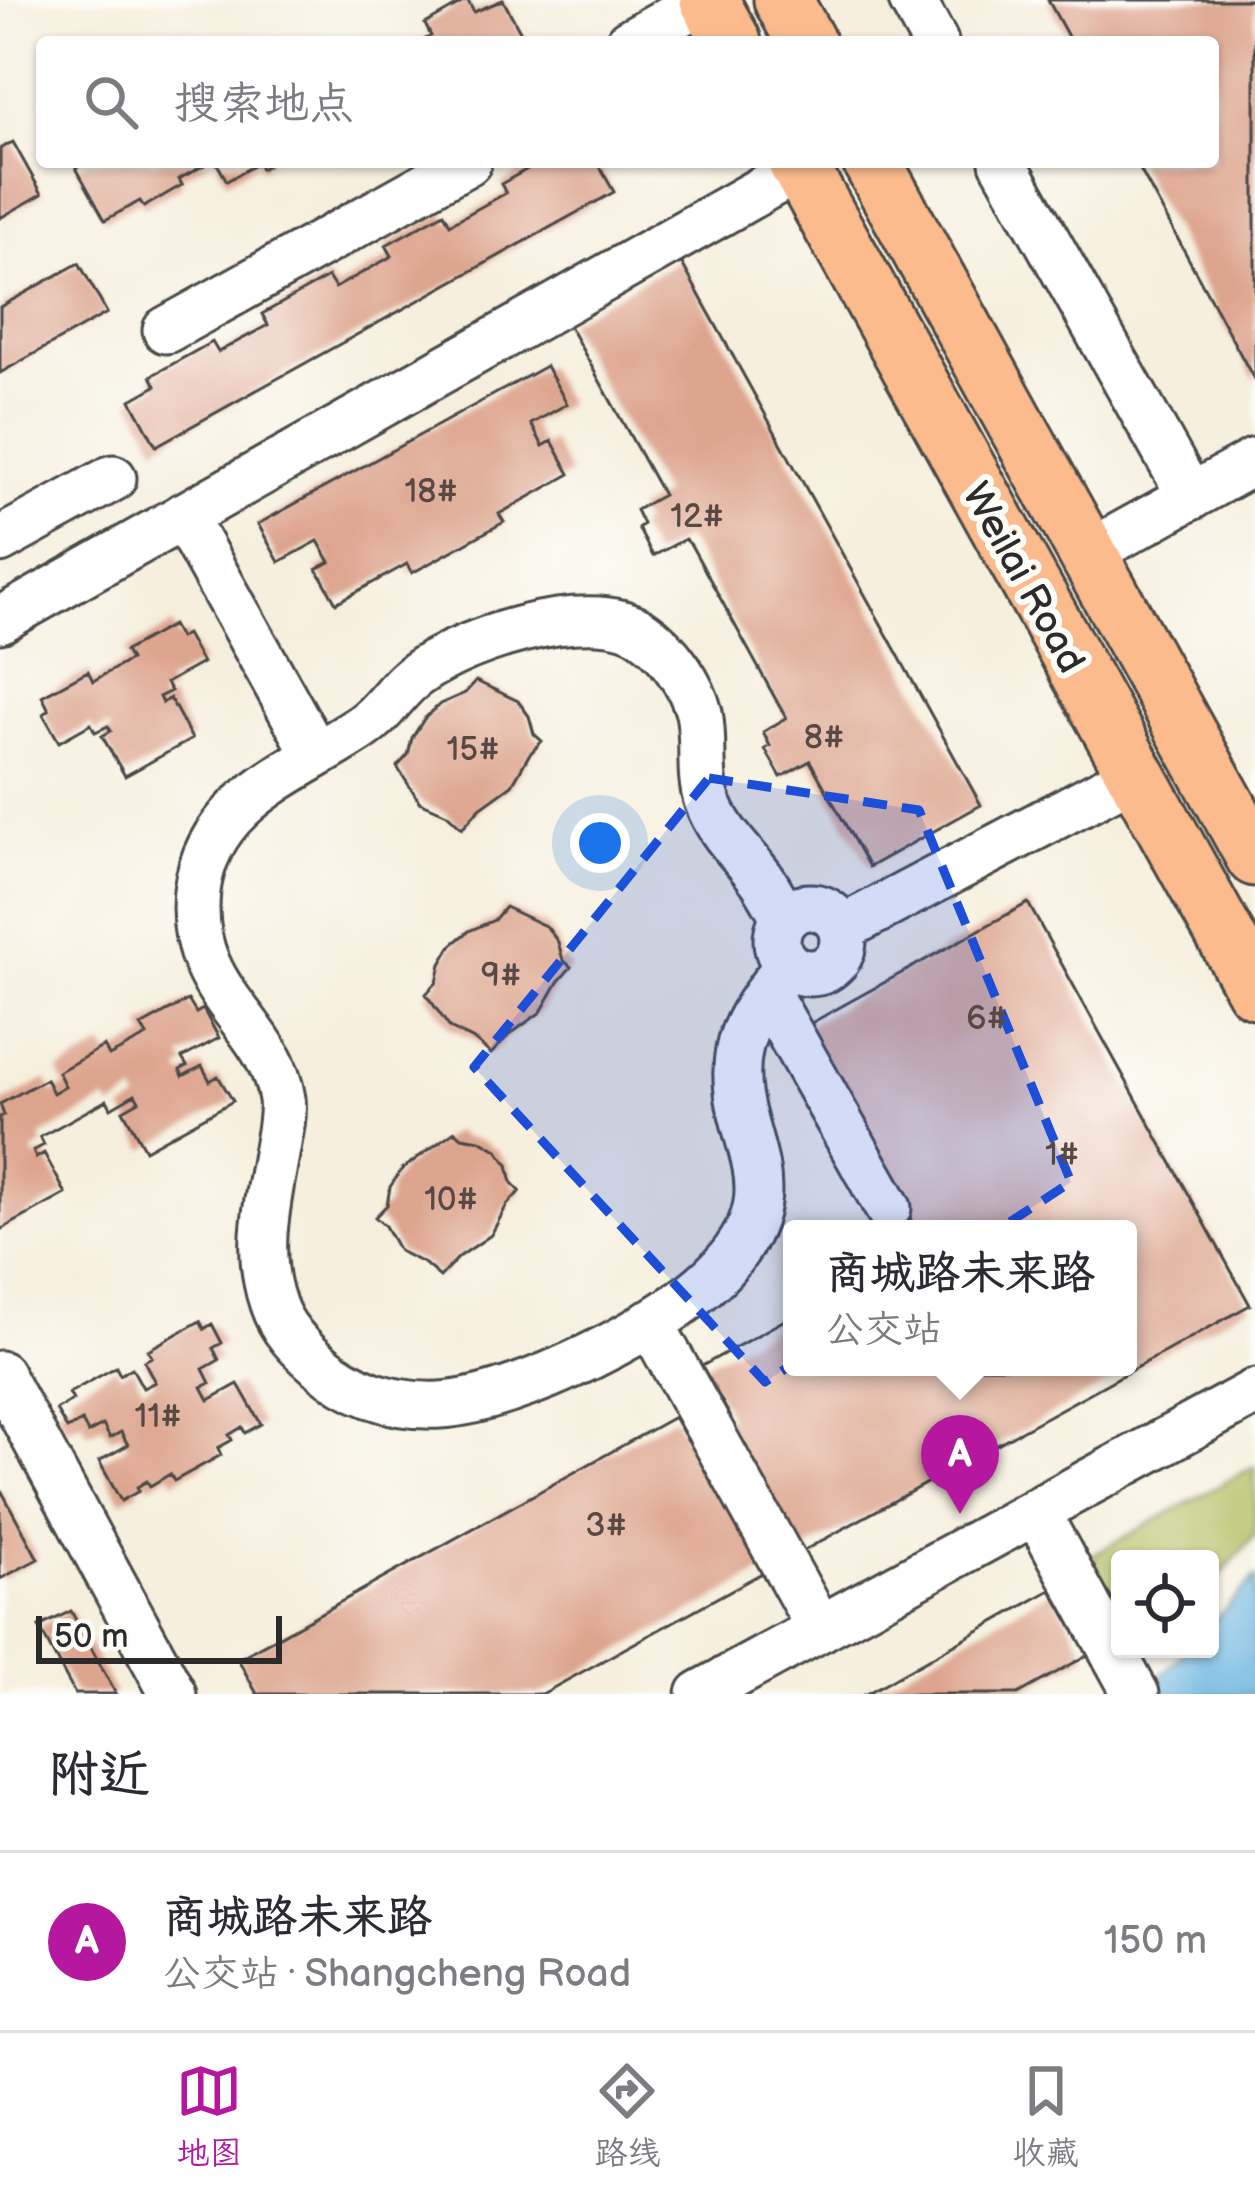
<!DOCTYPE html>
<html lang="zh">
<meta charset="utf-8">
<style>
body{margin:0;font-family:"Balsamiq Sans","LXGW WenKai TC",sans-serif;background:#f7f7f7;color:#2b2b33}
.controls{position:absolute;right:36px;bottom:36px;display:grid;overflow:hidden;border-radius:12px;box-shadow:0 3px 9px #0004}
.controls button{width:108px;height:108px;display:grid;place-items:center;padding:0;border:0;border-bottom:3px solid #e1e1e2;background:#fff;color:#2b2b33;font:60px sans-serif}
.scale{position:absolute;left:36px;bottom:30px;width:246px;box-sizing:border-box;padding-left:12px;border:6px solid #2b2b2b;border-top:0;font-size:33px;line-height:42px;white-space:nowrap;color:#2b2b2b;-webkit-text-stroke:9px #fdfcf7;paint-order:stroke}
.you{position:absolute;left:600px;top:843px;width:42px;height:42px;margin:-30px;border:9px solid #fff;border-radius:50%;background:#1a73e8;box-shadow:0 0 0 18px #1a73e833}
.badge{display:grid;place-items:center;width:78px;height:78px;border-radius:50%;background:#b5179e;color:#fff;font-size:39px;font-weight:700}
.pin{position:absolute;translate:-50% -99px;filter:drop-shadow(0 3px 6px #0008)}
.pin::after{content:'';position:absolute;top:63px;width:42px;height:36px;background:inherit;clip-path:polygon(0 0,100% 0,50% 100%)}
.popup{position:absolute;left:783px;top:1220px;width:354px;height:156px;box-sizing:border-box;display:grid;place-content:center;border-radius:12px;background:#fff;filter:drop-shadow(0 3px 9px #0005);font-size:39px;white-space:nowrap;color:#7c7c81}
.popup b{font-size:45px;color:#2b2b33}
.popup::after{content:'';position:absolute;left:50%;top:100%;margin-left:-24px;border:24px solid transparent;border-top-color:#fff}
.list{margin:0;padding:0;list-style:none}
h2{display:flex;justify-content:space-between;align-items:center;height:156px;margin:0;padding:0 48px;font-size:51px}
h2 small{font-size:39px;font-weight:400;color:#7c7c81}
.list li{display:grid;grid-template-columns:78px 1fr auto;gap:36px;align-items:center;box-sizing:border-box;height:180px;padding:0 48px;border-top:3px solid #e1e1e2}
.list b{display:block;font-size:45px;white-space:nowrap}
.list p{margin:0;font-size:39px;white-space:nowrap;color:#7c7c81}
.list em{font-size:39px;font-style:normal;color:#7c7c81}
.icon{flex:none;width:66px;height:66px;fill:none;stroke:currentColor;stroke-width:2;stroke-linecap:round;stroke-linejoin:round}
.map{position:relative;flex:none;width:1255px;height:1694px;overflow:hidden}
.search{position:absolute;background:#fff;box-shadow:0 3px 9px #0004;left:36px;right:36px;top:36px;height:132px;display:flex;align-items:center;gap:30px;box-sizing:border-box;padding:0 42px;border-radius:12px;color:#7c7c81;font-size:45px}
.sheet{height:336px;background:#fff}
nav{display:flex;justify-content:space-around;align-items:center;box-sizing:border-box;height:168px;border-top:3px solid #e1e1e2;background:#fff;font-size:33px;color:#7c7c81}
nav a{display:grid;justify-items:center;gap:6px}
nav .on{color:#b5179e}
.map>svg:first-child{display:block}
.green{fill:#b1be60;stroke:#6e7446;stroke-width:3}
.water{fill:#68b3e1;stroke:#4a6f86;stroke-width:3}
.building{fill:#dda48e}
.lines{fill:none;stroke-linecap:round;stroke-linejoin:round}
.minor-casing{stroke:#494846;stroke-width:51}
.major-casing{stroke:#494846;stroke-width:63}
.minor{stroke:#fff;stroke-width:45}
.major{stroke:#fbbb8c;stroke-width:57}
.marked{fill:#1d4ed8;fill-opacity:0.2;stroke:#1d4ed8;stroke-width:9;stroke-dasharray:24 15;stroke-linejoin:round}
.labels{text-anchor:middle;stroke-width:12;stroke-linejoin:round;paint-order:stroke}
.number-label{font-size:33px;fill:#584944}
.street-label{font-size:39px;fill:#2b2b2b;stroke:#fdfcf7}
</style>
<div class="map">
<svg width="1255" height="1694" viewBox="0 0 1255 1694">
<rect width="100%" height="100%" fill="#fdfcf7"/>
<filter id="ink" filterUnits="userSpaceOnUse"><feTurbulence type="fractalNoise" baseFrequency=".00833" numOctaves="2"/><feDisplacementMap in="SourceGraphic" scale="24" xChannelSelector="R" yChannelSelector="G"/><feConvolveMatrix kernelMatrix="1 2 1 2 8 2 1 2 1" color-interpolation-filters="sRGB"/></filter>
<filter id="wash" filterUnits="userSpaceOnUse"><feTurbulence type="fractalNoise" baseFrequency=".004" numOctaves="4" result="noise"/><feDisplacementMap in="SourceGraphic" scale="48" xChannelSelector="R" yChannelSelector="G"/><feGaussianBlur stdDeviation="2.7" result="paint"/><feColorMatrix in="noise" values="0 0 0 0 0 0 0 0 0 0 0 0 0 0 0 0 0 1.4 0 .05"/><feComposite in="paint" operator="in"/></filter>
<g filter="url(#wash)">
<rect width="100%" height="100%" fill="#f6efdd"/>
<!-- green -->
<path class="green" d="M 1255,1466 L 1255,1535 L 1210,1588 L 1210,1559 L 1120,1559 L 1120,1620 L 1088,1563 L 1094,1554 Z"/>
<!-- water -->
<path class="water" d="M 1255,1578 L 1255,1694 L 1143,1694 L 1187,1649 L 1210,1649 L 1210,1625 Z"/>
<g id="blocks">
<!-- building -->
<path class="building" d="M 467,0 L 474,12 L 503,0 L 526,42 L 420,42 L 431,36 L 425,24 Z
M 1048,0 L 1255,0 L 1255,381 L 1136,162 L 1213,162 L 1213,42 L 1071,42 Z
M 13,142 L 42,194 L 0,218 L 0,149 Z
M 88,162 L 210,162 L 179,179 L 182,185 L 144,207 L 140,201 L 105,220 L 76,168 Z
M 216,162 L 273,162 L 261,169 L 258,163 L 227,181 Z
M 540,162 L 597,162 L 614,192 L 156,446 L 131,400 L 156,386 L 151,376 L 212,342 L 218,352 L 268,325 L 262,314 L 328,277 L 335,288 L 392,256 L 386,245 L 444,213 L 450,224 L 506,193 L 501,184 Z
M 680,260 L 981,805 L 869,867 L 810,761 L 781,777 L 765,749 L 770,746 L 763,732 L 786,718 L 691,545 L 685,539 L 653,556 L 638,528 L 643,524 L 636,510 L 663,495 L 567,322 Z
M 79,263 L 107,313 L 0,373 L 0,307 Z
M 546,366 L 567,404 L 531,424 L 543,446 L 552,441 L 570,474 L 499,514 L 504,522 L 412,573 L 407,564 L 336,603 L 317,569 L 330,562 L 318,541 L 279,562 L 258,524 Z
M 172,625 L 179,638 L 186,634 L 202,663 L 166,683 L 171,691 L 159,697 L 162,703 L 170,698 L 192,739 L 125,776 L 102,736 L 111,731 L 108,726 L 95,732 L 91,724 L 59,742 L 43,714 L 49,710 L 42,696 L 88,671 L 93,681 L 130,660 L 125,651 Z
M 476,681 L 518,701 L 529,716 L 534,734 L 542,741 L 529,755 L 512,785 L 480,808 L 462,828 L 447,814 L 420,802 L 397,767 L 408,755 L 412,738 L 424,719 L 440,704 L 465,693 Z
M 1028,903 L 1250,1305 L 792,1557 L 717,1423 L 730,1416 L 702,1366 L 792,1316 L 792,1367 L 1128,1367 L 1128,1229 L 916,1229 L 804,1027 Z
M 505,907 L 547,927 L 558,942 L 563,960 L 571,967 L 558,982 L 541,1012 L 509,1035 L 491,1054 L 476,1041 L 450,1028 L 426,994 L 437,982 L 441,964 L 452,945 L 469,931 L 494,920 Z
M 188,1000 L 196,1013 L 203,1009 L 219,1038 L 182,1058 L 187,1066 L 180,1070 L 183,1076 L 202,1066 L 210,1081 L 218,1076 L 233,1101 L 145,1150 L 123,1110 L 139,1101 L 135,1094 L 111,1108 L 107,1100 L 40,1137 L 44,1145 L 33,1151 L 36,1158 L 44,1153 L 66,1194 L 0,1230 L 0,1117 L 4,1115 L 0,1104 L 46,1079 L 53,1093 L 65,1086 L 58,1072 L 104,1046 L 109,1056 L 147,1036 L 141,1026 Z
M 455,1131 L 462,1137 L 480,1140 L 497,1150 L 508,1165 L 512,1183 L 520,1191 L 507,1205 L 491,1235 L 459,1257 L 440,1277 L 425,1264 L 399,1251 L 385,1226 L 375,1217 L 387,1205 L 390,1187 L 402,1169 Z
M 200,1321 L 204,1329 L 212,1324 L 222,1343 L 213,1348 L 219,1360 L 203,1369 L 210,1383 L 202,1387 L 209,1400 L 238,1384 L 261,1424 L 245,1433 L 242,1427 L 229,1435 L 232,1440 L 218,1448 L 221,1455 L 174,1481 L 170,1474 L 150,1486 L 147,1481 L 137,1487 L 139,1491 L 121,1501 L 99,1461 L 128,1445 L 121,1432 L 110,1438 L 103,1425 L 88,1433 L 82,1421 L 67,1429 L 56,1410 L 73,1400 L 69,1393 L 116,1367 L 120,1375 L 132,1368 L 143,1388 L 155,1382 L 144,1361 L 152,1357 L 148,1350 Z
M 674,1417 L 687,1439 L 699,1432 L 773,1567 L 542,1694 L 257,1694 L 238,1659 Z
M 0,1488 L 38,1559 L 0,1579 Z
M 1051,1590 L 1088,1655 L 1018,1694 L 866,1694 Z
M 71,1611 L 116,1694 L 75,1694 L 39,1627 Z"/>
</g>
</g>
<g filter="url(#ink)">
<use href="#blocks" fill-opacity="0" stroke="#494846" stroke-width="3"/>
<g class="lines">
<!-- minor casing -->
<g class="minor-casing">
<path id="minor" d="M 912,0 L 935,42
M 629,42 L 704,0
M 1003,162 L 1191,497
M 166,330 L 468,162
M 183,516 L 316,755
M 0,540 L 113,478
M 1087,554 L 1255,461
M 0,620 L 800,168
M777 940a33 33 0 1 1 66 0a33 33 0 1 1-66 0Z
M 785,919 C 778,906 771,893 763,881 C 743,853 719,834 707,800 C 698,773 705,741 699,713 C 692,685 668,650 643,633 C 591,597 451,642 407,682 C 391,697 380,716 361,728 C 295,772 208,800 197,891 C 186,995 270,1019 282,1099 C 284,1116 279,1137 276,1154 C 267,1206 255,1253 273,1304 C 281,1329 300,1348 319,1364 C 354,1394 394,1407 440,1405 C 517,1401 671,1324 722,1268 C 801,1182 723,1135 739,1050 C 744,1021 770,988 788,965
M 841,929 L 1134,775
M 768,995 L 888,1208
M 650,1322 L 820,1629
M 0,1374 L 173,1694
M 1036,1511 L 1136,1694
M 700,1694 L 1255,1392"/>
</g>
<!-- major casing -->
<g class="major-casing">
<path id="major" d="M 709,0 L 732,42
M 783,0 L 806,42
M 797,162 L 1255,989
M 872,162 L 1255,857"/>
</g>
<!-- minor -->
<use href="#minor" class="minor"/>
<!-- major -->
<use href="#major" class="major"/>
</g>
</g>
<!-- marked area -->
<path class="marked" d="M 709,778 L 919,810 L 1071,1182 L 765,1382 L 474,1067 Z"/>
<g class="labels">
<!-- number labels -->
<g class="number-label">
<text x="431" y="502">18#</text>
<text x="697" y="527">12#</text>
<text x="824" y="748">8#</text>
<text x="473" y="760">15#</text>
<text x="501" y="986">9#</text>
<text x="987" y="1029">6#</text>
<text x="1062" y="1165">1#</text>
<text x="451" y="1210">10#</text>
<text x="158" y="1427">11#</text>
<text x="606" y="1536">3#</text>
</g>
<!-- street labels -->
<g class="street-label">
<text transform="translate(1025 577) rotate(61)" y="14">Weilai Road</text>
</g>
</g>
</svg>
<div class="controls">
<button><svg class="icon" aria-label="locate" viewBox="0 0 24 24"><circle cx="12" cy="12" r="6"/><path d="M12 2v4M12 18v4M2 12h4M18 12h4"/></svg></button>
</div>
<div class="scale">50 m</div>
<div class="you"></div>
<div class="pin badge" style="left:960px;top:1514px">A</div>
<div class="popup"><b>商城路未来路</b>公交站</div>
<div class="search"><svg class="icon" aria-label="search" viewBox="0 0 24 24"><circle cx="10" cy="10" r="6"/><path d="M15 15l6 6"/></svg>搜索地点</div>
</div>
<section class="sheet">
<h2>附近<small></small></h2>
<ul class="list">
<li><span class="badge">A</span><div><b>商城路未来路</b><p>公交站 · Shangcheng Road</p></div><em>150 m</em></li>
</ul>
</section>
<nav>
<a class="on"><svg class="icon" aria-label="map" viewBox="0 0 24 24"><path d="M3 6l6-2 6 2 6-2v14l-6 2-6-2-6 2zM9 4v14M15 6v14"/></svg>地图</a>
<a><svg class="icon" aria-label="directions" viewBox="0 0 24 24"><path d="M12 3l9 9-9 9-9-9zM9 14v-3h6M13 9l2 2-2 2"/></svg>路线</a>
<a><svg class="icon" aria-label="saved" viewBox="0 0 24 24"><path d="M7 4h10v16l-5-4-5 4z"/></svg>收藏</a>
</nav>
